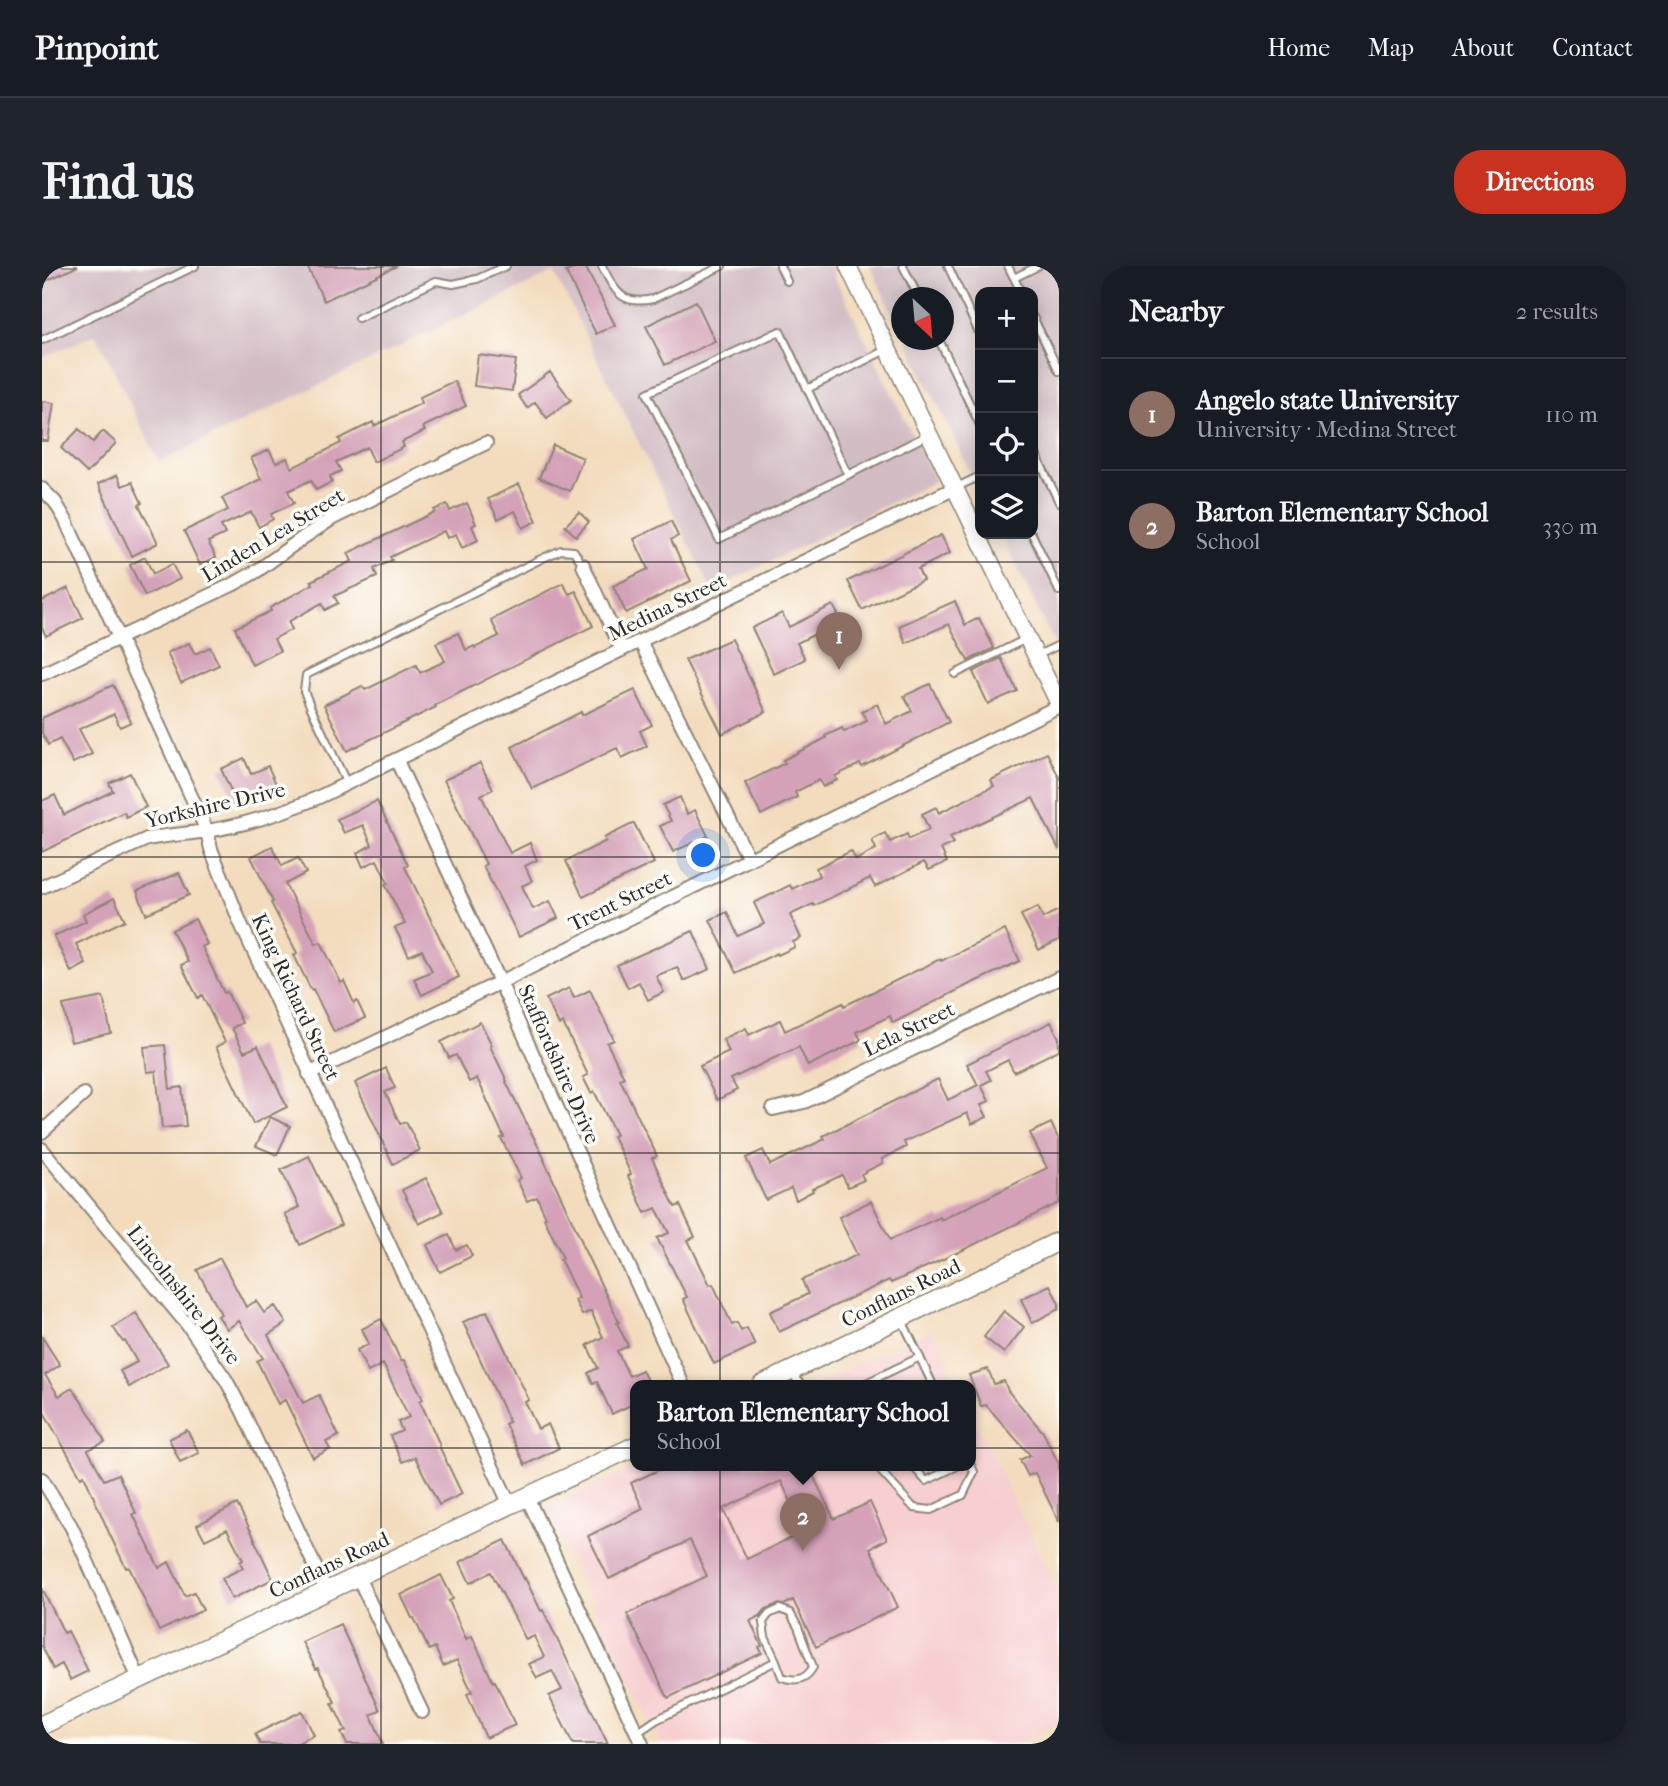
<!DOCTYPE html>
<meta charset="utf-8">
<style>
body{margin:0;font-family:"IM FELL French Canon",serif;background:#20242c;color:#f1f3f6}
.controls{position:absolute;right:21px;top:21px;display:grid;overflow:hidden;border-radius:14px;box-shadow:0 4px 18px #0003}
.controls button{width:63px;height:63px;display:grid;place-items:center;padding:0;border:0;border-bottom:2px solid #363941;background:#171b24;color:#f1f3f6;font:35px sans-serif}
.compass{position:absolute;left:849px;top:21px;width:63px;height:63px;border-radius:50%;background:#171b24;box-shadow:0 4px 18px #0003;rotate:154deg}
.you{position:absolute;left:662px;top:590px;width:24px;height:24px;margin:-18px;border:5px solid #fff;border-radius:50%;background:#1a73e8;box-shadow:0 0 0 10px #1a73e833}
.badge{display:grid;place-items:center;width:46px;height:46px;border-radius:50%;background:#c8321e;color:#fff;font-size:23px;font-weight:700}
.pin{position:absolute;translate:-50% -58px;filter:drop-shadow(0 2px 4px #0008)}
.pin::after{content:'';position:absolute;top:37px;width:24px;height:21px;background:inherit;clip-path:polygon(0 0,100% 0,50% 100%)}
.popup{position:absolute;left:588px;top:1114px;width:346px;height:91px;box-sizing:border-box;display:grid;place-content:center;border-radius:14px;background:#171b24;filter:drop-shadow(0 2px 5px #0005);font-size:23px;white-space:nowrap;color:#9ea1a6}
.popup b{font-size:26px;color:#f1f3f6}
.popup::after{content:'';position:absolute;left:50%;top:100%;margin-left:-14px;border:14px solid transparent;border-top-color:#171b24}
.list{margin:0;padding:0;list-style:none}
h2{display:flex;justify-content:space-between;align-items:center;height:91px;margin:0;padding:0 28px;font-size:30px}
h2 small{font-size:23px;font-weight:400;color:#9ea1a6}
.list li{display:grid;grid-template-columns:46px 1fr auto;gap:21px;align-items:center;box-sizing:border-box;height:112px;padding:0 28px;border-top:2px solid #363941}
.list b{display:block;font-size:26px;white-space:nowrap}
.list p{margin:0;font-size:23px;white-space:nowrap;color:#9ea1a6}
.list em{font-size:23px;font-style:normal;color:#9ea1a6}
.icon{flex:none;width:38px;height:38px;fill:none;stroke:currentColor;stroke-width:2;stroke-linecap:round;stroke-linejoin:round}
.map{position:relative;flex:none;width:1017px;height:1478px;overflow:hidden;border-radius:28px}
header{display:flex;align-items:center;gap:42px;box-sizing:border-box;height:98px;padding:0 35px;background:#171b24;border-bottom:2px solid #363941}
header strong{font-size:33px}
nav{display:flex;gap:38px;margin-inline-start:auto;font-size:24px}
.intro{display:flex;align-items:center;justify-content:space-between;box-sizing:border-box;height:168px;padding:0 42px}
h1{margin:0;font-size:49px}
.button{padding:18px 32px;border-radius:28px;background:#c8321e;color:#fff;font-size:24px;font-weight:700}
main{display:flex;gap:42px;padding:0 42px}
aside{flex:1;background:#171b24;border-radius:28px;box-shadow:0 4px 18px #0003}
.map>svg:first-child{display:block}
.built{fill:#f7cfd0}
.industrial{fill:#d2bdc5}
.building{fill:#d4a1b9;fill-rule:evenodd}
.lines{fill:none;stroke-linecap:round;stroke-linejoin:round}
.service-casing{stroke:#8f8474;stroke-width:10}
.minor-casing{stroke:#8f8474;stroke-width:16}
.tertiary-casing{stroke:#8f8474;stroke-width:19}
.secondary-casing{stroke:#8f8474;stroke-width:21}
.service{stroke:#fff;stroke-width:6}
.minor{stroke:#fff;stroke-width:12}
.tertiary{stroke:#fff;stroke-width:16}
.secondary{stroke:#fff;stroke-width:18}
.grid{fill:none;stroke:#2b2b2b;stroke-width:2;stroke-opacity:0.55}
.labels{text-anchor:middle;stroke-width:7;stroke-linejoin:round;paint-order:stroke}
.street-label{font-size:21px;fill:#2b2b2b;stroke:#fdfcf7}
</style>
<header>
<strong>Pinpoint</strong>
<nav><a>Home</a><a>Map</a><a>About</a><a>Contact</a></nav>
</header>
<div class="intro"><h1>Find us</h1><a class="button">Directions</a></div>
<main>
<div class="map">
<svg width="1017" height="1478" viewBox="0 0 1017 1478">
<rect width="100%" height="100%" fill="#fdfcf7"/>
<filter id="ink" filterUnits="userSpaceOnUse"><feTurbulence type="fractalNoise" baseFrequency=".0143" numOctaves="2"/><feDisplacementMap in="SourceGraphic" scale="14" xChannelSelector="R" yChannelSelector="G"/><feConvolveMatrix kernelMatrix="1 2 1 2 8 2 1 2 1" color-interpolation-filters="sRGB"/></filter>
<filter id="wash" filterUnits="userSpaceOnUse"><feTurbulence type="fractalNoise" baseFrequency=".00686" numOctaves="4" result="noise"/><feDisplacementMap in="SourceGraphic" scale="28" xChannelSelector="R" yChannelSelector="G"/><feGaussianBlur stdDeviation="1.57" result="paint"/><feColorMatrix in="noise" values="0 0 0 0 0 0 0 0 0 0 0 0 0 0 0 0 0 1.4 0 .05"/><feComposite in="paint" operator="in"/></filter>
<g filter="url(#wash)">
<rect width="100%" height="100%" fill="#f3dcbd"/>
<!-- built -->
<path class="built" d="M 890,1064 L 916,1119 L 772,1119 Z
M 929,1145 L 1017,1328 L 1017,1457 L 973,1478 L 619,1478 L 504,1242 L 597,1199 L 929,1199 Z"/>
<!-- industrial -->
<path class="industrial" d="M 0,0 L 787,0 L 893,215 L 670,324 L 512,6 L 117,196 L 54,68 L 0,92 Z
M 828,0 L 1017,0 L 1017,387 L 959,268 L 991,268 L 991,26 L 938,26 L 938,226 L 864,74 L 902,74 L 902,32 L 860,32 L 859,65 Z"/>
<g id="blocks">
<!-- building -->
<path class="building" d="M 0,0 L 36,0 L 0,17 Z
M 265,0 L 355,0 L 282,35 Z
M 537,0 L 543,0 L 573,59 L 554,68 L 524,6 Z
M 654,35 L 673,75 L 623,99 L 604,60 Z
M 436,89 L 474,94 L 470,125 L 432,120 Z
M 508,106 L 529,134 L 505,152 L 493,136 L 485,142 L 476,129 Z
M 412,115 L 424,140 L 381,161 L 383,165 L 360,176 L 362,181 L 332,196 L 325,181 L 294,196 L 299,205 L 288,210 L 290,216 L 274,224 L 269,214 L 246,225 L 252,237 L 229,248 L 231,253 L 217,261 L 209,246 L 179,260 L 183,268 L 166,276 L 174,291 L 158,299 L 142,265 L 186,244 L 180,232 L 219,213 L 209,192 L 227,184 L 234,197 L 245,192 L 250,202 L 299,177 L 297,173 L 331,156 L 332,160 L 380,137 L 378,131 Z
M 0,135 L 12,137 L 6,175 L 0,175 Z
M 37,163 L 51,176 L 61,165 L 74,177 L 45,207 L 19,182 Z
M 511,179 L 541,192 L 528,225 L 497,212 Z
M 75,209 L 80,220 L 90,216 L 100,237 L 97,239 L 116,277 L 90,290 L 56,218 Z
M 477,218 L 495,255 L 481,262 L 473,245 L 456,253 L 446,233 Z
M 425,237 L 434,258 L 430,260 L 436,274 L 420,282 L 414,268 L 405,272 L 402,265 L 348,291 L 350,294 L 332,303 L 335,311 L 292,330 L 296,337 L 283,344 L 280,337 L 246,356 L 250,363 L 232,373 L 238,385 L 210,399 L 193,362 L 229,345 L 228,342 L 271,318 L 269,315 L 310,295 L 306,287 L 393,246 L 392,244 L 405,238 L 408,245 Z
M 537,246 L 547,256 L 534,270 L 523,260 Z
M 629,255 L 636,270 L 629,274 L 649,315 L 584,347 L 571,320 L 606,303 L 592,273 Z
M 899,269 L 908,287 L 876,303 L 881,314 L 820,344 L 806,315 Z
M 103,291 L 111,308 L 130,298 L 138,313 L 103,330 L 88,299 Z
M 521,317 L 527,328 L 534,325 L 551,360 L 393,439 L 394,441 L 305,485 L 282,439 L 320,420 L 323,424 L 374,399 L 378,407 L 403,395 L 394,377 L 416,367 L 424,384 L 432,380 L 433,382 L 457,370 L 449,354 Z
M 26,322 L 41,352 L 4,370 L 0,362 L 0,335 Z
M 913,335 L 923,359 L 937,352 L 952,382 L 926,395 L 907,358 L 864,377 L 857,360 Z
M 791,339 L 806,368 L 791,375 L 785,362 L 755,377 L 763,393 L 732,408 L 710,362 L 740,347 L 747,361 Z
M 689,373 L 724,446 L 680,468 L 643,394 Z
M 147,377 L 153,388 L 168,381 L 177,399 L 139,417 L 125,387 Z
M 959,392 L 975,425 L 946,438 L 931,406 Z
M 888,418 L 907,456 L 820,501 L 818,498 L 793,510 L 795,514 L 781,521 L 777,514 L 753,526 L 755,531 L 719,549 L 703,517 L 743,497 L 741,494 L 784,472 L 783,470 L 800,462 L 802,466 L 825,455 L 820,446 L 835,438 L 844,458 L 870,445 L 862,430 Z
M 71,419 L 89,456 L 78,461 L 72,448 L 37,463 L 50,488 L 31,497 L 18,473 L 6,479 L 0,467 L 0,452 Z
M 593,424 L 610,459 L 598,465 L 605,480 L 580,492 L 575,482 L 490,523 L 470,481 L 539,446 L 540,449 Z
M 1005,487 L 1017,511 L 1017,584 L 991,532 L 908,571 L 911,577 L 899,583 L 905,596 L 887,604 L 882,596 L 833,621 L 828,612 L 772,640 L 771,638 L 748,649 L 759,672 L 751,676 L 753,681 L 736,689 L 735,687 L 694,707 L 668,654 L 685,646 L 696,670 L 722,658 L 712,637 L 748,619 L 750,623 L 777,610 L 774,602 L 809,585 L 814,594 L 834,583 L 830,574 L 843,567 L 848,576 L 865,568 L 867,573 L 887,564 L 880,548 L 894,541 L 897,547 L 931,530 L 952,520 L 949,514 Z
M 202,492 L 209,508 L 226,500 L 234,518 L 194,536 L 179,503 Z
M 438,497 L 451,523 L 439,529 L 468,587 L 488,577 L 495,594 L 483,600 L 490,615 L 480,620 L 491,643 L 508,635 L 516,652 L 477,671 L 441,600 L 444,598 L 402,514 Z
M 88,507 L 104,541 L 84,551 L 82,546 L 0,586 L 0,535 L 13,529 L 22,549 L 71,525 L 67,517 Z
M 638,531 L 645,548 L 653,544 L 666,570 L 631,586 L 618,560 L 629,555 L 621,539 Z
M 335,535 L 366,599 L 363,601 L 417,711 L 380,729 L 372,713 L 390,705 L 380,684 L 367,690 L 353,662 L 363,658 L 343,618 L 346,617 L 335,594 L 321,601 L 315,587 L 330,579 L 321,559 L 302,567 L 295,553 Z
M 592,557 L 612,597 L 541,631 L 524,595 L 564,575 L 562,572 Z
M 230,580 L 240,600 L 256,592 L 264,607 L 243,618 L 274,678 L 279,676 L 299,717 L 302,715 L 312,737 L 315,735 L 323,752 L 292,766 L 271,723 L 269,724 L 252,689 L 255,687 L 229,637 L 231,636 L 209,591 Z
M 137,607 L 147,629 L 104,648 L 95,625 Z
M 72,632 L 83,654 L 34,678 L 44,698 L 29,706 L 12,670 L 44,655 L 41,648 Z
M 996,641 L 1001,652 L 1017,644 L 1017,674 L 997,684 L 979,649 Z
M 153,653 L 165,678 L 160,681 L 182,727 L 185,726 L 200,757 L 190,762 L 202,786 L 216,780 L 245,841 L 211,858 L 174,781 L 183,776 L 160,729 L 156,732 L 139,699 L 146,696 L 130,664 Z
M 963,664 L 978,695 L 928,718 L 851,757 L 848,750 L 815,766 L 819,774 L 766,800 L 757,781 L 728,794 L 689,813 L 695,824 L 675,834 L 658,800 L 687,786 L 681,773 L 704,762 L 707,769 L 738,754 L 743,765 L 801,737 L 802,740 L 898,693 L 899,695 Z
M 651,665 L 668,703 L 642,715 L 635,701 L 614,710 L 622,726 L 606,734 L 597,716 L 586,722 L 575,699 Z
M 527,722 L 532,732 L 548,724 L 572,774 L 565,777 L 582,811 L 578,813 L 615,890 L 610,892 L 633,941 L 638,939 L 653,971 L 646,974 L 668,1019 L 671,1018 L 690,1059 L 695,1057 L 699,1065 L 705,1062 L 713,1079 L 672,1098 L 641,1033 L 645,1031 L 615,972 L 627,967 L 614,942 L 603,947 L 586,910 L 589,908 L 571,870 L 574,869 L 552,825 L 549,827 L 541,811 L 546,809 L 521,757 L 517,759 L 504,733 Z
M 61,731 L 69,767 L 29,776 L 21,739 Z
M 438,756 L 450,779 L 448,780 L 465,815 L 464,816 L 503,894 L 502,894 L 540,976 L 539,977 L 577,1056 L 575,1057 L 586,1080 L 575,1085 L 587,1110 L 600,1104 L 607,1119 L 593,1119 L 593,1137 L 570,1148 L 555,1116 L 551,1117 L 546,1107 L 556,1102 L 545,1079 L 561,1071 L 549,1045 L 540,1049 L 533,1034 L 537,1032 L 518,993 L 521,992 L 502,952 L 504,951 L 495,931 L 485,935 L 475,914 L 479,912 L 459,872 L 462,871 L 435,812 L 427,816 L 414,789 L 407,792 L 399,776 Z
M 1009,756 L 1017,772 L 1017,784 L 972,806 L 966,794 L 944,805 L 949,814 L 939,819 L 947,835 L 939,839 L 945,851 L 930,858 L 925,847 L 862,876 L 864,881 L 840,893 L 841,897 L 819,908 L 822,914 L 806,921 L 800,909 L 770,923 L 771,925 L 754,934 L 749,922 L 724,934 L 704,892 L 721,884 L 728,899 L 783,873 L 781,870 L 896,813 L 906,834 L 936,819 L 925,798 Z
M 123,779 L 128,823 L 140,821 L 144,860 L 120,862 L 114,805 L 105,806 L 102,781 Z
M 344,802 L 353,822 L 343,826 L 358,858 L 364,856 L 378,884 L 351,898 L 313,817 Z
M 228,851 L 248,860 L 235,889 L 214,880 Z
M 1009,857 L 1017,874 L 1017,937 L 921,984 L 849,1017 L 847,1014 L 737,1066 L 728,1046 L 766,1028 L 760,1014 L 815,989 L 797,951 L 829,935 L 848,974 L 898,951 L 899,954 L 1005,902 L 988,867 Z
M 267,890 L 299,959 L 258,979 L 243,948 L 257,941 L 239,904 Z
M 384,912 L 401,946 L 377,958 L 360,924 Z
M 407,969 L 414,984 L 425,979 L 430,990 L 398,1006 L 385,979 Z
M 178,992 L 204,1041 L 214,1035 L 222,1047 L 233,1040 L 244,1057 L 226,1069 L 261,1137 L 277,1129 L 297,1170 L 284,1176 L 288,1183 L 271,1192 L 243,1134 L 236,1138 L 215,1095 L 221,1092 L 197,1055 L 185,1063 L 176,1050 L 179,1048 L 155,1004 Z
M 1008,1019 L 1017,1038 L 1017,1043 L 990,1057 L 979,1033 Z
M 445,1045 L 487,1134 L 483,1136 L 496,1163 L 506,1158 L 517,1182 L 483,1199 L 463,1158 L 467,1156 L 421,1056 Z
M 962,1045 L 982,1061 L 962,1087 L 942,1071 Z
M 94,1047 L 126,1098 L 87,1121 L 78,1105 L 95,1096 L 83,1075 L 81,1076 L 71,1061 Z
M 339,1053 L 359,1095 L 362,1094 L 381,1133 L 378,1135 L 398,1179 L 397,1180 L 420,1228 L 397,1239 L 373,1191 L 360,1196 L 348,1170 L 360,1165 L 356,1156 L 367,1151 L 341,1098 L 326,1106 L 315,1084 L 327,1078 L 320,1063 Z
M 0,1071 L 18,1099 L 3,1109 L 17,1130 L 30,1122 L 50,1151 L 63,1176 L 46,1184 L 62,1214 L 76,1208 L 94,1247 L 91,1248 L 117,1302 L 127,1296 L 143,1330 L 152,1326 L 161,1344 L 117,1365 L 87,1301 L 84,1302 L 68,1269 L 42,1209 L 39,1211 L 0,1143 Z
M 946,1103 L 952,1118 L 962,1115 L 966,1125 L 1001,1166 L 1017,1198 L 1017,1256 L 993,1207 L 986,1210 L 978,1194 L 988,1189 L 944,1139 L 939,1140 L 927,1109 Z
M 145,1164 L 157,1187 L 138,1196 L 127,1173 Z
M 627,1199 L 650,1199 L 652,1204 L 663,1199 L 766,1199 L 792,1253 L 828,1236 L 845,1273 L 828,1282 L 856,1341 L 774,1381 L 751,1334 L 742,1339 L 736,1338 L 724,1343 L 718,1350 L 708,1355 L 720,1380 L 717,1381 L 720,1387 L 626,1432 L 585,1348 L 665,1310 L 648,1274 L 567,1313 L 546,1270 L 601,1243 L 589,1217 ZM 739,1215 L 763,1265 L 705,1293 L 681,1243 Z
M 195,1238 L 213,1273 L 212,1273 L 231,1313 L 190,1333 L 180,1312 L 201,1302 L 198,1296 L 201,1294 L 185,1263 L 163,1274 L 155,1259 Z
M 463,1274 L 482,1313 L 483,1312 L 499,1345 L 501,1344 L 566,1478 L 531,1478 L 507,1430 L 520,1424 L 510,1405 L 495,1412 L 487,1398 L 502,1391 L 492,1370 L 484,1374 L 449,1306 L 428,1317 L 418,1296 Z
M 399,1309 L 411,1333 L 407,1335 L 424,1373 L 430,1370 L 451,1416 L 453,1415 L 473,1459 L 444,1472 L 425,1428 L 430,1426 L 415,1394 L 401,1400 L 393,1381 L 387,1384 L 372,1352 L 370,1352 L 359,1329 Z
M 0,1322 L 22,1367 L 26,1365 L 46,1405 L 28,1414 L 20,1398 L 11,1403 L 0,1380 Z
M 298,1358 L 338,1444 L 329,1449 L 341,1478 L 305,1478 L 299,1467 L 304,1465 L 290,1437 L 293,1436 L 276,1402 L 274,1403 L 260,1376 Z
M 260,1445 L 272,1469 L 254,1478 L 218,1478 L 213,1468 Z"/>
</g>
</g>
<g filter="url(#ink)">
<use href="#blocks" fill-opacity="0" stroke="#8f8474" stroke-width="2"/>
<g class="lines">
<!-- service casing -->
<g class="service-casing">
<path id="service" d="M 560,0 C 573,25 579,40 611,33 L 680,0
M 738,0 L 745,15
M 861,0 L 877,32
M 906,0 L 938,69
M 966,0 L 979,26
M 972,12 L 996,0
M 991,51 L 1017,105
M 316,52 L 394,15 L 411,18 L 435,13 L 464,0
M 0,74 L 153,0
M 897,74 L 938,159
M 765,123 L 844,84
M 991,182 L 1017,236
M 806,209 L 738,65 L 605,127 L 677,273 L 886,169
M 915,221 L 938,210
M 990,268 L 1017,325
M 994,390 L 1017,379
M 913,408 L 984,373
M 305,518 L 269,442 L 262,425 L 264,409 L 499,293 L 519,284 L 532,285 L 541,299
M 860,1054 L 891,1119
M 749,1107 L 759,1119
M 820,1119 L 878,1091
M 833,1199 L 872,1242 L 889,1244 L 921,1229 L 932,1206 L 929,1199
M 870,1199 L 884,1215 L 917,1199
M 595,1467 L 614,1454 L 734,1395 L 740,1411 C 754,1416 764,1414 771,1401 L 756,1361 L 748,1347 L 738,1343 L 727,1348 L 721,1356 L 723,1371 L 734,1395"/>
</g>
<!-- minor casing -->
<g class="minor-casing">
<path id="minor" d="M 0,223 L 13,236 L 23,253 L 165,565 L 169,583 L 198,656 L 468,1239
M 541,299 L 580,384
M 598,375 L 707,593
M 0,408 L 192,318 L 215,305 L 262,271 L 291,252 L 444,177
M 355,495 L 458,716 L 641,1119
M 0,621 L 105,573 C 125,569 145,568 165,565 C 203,559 240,547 275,532 L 913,222
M 267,808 L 471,710 L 1017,440
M 731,843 L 762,836 L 1017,712
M 0,866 L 42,828
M 0,883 L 148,1062 L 184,1114 L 200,1144 L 285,1326
M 0,1213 L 29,1260 L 38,1279 L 97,1413
M 485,1231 L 600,1478
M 316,1311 L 380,1446"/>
</g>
<!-- tertiary casing -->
<g class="tertiary-casing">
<path id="tertiary" d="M 806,0 L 1017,438"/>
</g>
<!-- secondary casing -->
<g class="secondary-casing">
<path id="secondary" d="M 720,1119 L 1017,975
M 0,1459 L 593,1180"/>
</g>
<!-- service -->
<use href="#service" class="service"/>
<!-- minor -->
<use href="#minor" class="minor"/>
<!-- tertiary -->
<use href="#tertiary" class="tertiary"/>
<!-- secondary -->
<use href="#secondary" class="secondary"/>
</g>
</g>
<!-- grid -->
<path class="grid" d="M 339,0 L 339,1478M 678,0 L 678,1478M 0,296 L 1017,296M 0,591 L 1017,591M 0,887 L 1017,887M 0,1182 L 1017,1182"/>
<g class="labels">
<!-- street labels -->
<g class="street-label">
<text transform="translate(231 269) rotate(-31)" y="7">Linden Lea Street</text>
<text transform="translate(625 341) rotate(-26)" y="7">Medina Street</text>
<text transform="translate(173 539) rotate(-13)" y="7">Yorkshire Drive</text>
<text transform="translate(578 635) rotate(-26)" y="7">Trent Street</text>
<text transform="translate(254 731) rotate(65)" y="7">King Richard Street</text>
<text transform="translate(867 763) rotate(-26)" y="7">Lela Street</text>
<text transform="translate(517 798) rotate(66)" y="7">Staffordshire Drive</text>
<text transform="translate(859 1027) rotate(-26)" y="7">Conflans Road</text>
<text transform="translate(142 1029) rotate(52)" y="7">Lincolnshire Drive</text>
<text transform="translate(287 1299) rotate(-25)" y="7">Conflans Road</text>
</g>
</g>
</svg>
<div class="controls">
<button>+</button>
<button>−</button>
<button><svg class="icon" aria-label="locate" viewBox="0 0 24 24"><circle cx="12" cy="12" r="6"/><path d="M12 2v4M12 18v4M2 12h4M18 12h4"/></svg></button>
<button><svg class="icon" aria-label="layers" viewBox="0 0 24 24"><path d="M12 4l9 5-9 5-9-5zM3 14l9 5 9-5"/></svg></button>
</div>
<svg class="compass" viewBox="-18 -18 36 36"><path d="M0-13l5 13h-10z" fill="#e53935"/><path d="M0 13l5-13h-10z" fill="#9ea1a6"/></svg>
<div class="you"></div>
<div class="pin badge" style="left:797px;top:404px;background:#8d6e63">1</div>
<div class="pin badge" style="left:761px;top:1285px;background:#8d6e63">2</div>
<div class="popup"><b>Barton Elementary School</b>School</div>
</div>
<aside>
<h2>Nearby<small>2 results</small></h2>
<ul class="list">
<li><span class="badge" style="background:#8d6e63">1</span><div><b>Angelo state University</b><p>University · Medina Street</p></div><em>110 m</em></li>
<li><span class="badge" style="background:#8d6e63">2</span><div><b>Barton Elementary School</b><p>School</p></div><em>330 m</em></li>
</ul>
</aside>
</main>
